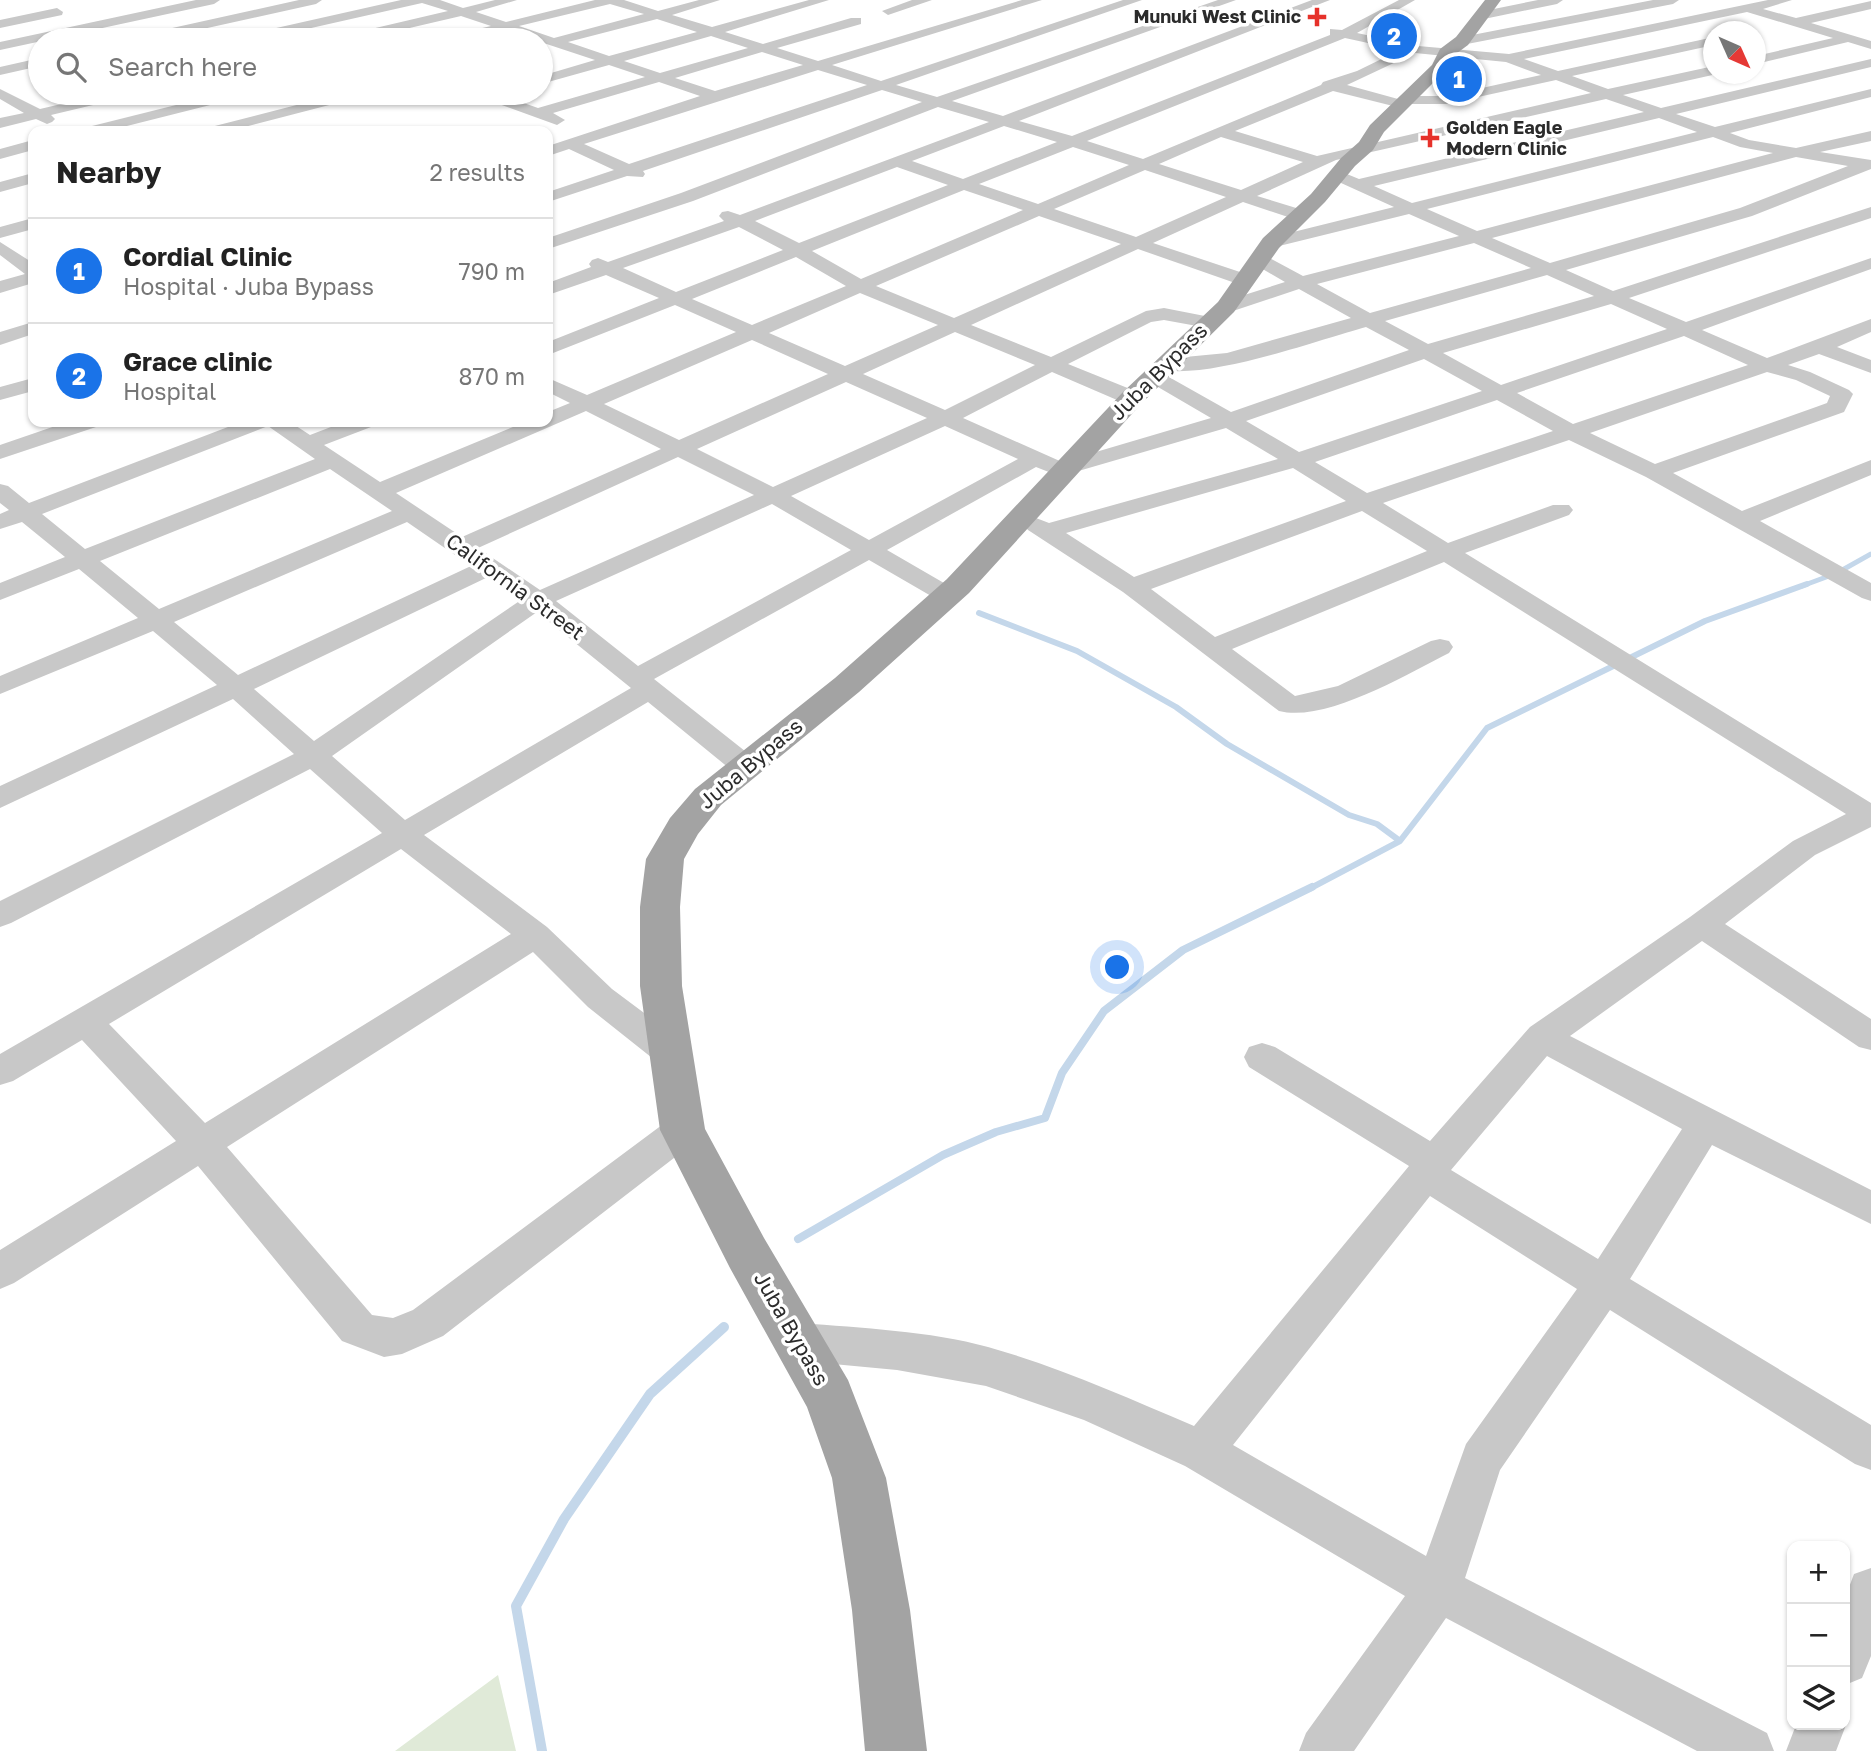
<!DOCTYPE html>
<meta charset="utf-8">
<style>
body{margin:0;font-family:"Golos Text",sans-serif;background:#f6f6f6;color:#222}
.controls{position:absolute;right:21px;bottom:21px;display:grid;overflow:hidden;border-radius:14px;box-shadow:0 2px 5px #0004}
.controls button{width:63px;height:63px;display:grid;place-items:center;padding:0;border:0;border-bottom:2px solid #e0e0e0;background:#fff;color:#222;font:35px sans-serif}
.compass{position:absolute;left:1703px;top:21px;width:63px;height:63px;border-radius:50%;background:#fff;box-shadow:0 2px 5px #0004;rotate:135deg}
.you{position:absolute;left:1118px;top:968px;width:24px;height:24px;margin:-18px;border:5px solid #fff;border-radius:50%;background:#1a73e8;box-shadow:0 0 0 10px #1a73e833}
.badge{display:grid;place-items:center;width:46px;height:46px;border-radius:50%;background:#1a73e8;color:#fff;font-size:23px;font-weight:700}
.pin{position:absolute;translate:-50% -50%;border:4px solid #fff;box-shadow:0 2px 7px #0006}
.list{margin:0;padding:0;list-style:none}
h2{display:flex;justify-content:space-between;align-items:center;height:91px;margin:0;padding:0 28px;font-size:30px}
h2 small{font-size:23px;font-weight:400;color:#767676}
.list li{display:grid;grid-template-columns:46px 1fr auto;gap:21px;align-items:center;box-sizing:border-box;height:105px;padding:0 28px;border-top:2px solid #e0e0e0}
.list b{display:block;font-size:26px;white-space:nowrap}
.list p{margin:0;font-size:23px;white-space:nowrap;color:#767676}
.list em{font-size:23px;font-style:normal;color:#767676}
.icon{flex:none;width:38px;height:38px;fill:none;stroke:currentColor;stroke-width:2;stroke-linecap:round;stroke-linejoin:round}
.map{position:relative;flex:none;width:1871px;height:1751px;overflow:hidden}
.search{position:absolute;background:#fff;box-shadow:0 2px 5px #0004;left:28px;top:28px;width:525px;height:77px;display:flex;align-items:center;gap:18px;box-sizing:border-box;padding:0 24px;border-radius:38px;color:#767676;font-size:26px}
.panel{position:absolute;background:#fff;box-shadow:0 2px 5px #0004;left:28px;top:126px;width:525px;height:301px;border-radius:14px}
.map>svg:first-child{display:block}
.green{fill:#e0ead8}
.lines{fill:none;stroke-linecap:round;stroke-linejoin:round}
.stream-far3{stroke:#c4d7ea;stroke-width:5}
.stream-far2{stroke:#c4d7ea;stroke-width:6}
.stream-far1{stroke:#c4d7ea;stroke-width:8}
.stream{stroke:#c4d7ea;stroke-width:10}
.minor{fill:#c8c8c8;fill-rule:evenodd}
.major{fill:#a3a3a3;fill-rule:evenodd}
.poi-dot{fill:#e6312a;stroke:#fff;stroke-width:2.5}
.labels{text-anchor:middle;stroke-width:7;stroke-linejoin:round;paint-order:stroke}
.far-poi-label{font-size:18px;font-weight:bold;fill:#2b2b2b;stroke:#fff;text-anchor:end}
.street-label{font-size:21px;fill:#2b2b2b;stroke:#fff}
</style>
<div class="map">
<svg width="1871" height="1751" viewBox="0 0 1871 1751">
<rect width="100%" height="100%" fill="#fff"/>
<!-- green -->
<path class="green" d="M 498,1675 L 516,1751 L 395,1751 Z"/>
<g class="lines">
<!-- stream-far3 -->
<path class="stream-far3" d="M 1802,586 L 1837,573 L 1871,554"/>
<!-- stream-far2 -->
<path class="stream-far2" d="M 979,613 L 1077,651 L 1176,707 L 1227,744 L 1349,815 L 1377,824 L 1400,841
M 1309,889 L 1400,841 L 1487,728 L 1705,621 L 1807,584"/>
<!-- stream-far1 -->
<path class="stream-far1" d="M 798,1239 L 943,1155 L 996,1132 L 1045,1118 L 1062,1073 L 1104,1011 L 1183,950 L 1312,887"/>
<!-- stream -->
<path class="stream" d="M 542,1751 L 516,1606 L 564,1519 L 650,1394 L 724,1327"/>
<!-- minor -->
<path class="minor" d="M 196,0 L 220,0 L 214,4 L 0,50 L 0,42 Z
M 299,0 L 322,0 L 316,4 L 153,40 L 129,40 L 136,36 Z
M 401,0 L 440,0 L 463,8 L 495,0 L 517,0 L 476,12 L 506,22 L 595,0 L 624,0 L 658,11 L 699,0 L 720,0 L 672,15 L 712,27 L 809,0 L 829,0 L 725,32 L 763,44 L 851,18 L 861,18 L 861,24 L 777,48 L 818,61 L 1022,0 L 1042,0 L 832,65 L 881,81 L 1123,0 L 1142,0 L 896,85 L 937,97 L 1218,0 L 1236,0 L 952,101 L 1003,116 L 1312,0 L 1330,0 L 1019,121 L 1072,136 L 1330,35 L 1330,29 L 1342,30 L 1399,0 L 1415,0 L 1357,33 L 1418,46 L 1509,54 L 1768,0 L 1792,0 L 1763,9 L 1796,18 L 1871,1 L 1871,9 L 1811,23 L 1871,41 L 1871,49 L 1848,42 L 1756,64 L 1756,56 L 1833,38 L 1747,12 L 1524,59 L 1558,71 L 1714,37 L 1714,45 L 1572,76 L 1608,89 L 1714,66 L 1714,74 L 1717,74 L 1623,95 L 1661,108 L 1871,59 L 1871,67 L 1676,114 L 1715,127 L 1871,89 L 1871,97 L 1730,133 L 1749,140 L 1796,148 L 1871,131 L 1871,141 L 1820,152 L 1871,160 L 1871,169 L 1752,216 L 1566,270 L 1613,291 L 1871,207 L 1871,218 L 1629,298 L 1686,322 L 1871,258 L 1871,269 L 1702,330 L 1767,358 L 1871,319 L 1871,332 L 1837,347 L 1871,360 L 1871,373 L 1819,354 L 1788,365 L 1810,372 L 1849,390 L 1853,394 L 1844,412 L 1673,473 L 1742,511 L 1871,460 L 1871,475 L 1760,521 L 1871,583 L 1871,601 L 1862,598 L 1646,477 L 1569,440 L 1383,503 L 1448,543 L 1553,505 L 1569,505 L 1573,510 L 1569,515 L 1465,553 L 1871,803 L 1871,827 L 1815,855 L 1725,924 L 1871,1019 L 1871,1050 L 1859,1047 L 1702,941 L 1570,1036 L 1871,1190 L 1871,1224 L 1712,1145 L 1630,1279 L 1871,1425 L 1871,1470 L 1855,1464 L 1610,1310 L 1500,1470 L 1465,1578 L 1767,1733 L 1774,1751 L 1697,1751 L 1446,1618 L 1354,1751 L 1299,1751 L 1306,1733 L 1405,1596 L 1185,1466 L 1084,1420 L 986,1386 L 897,1370 L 801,1361 L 786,1355 L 780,1342 L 786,1329 L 801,1323 C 861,1328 930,1331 988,1347 C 1059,1367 1126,1397 1194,1426 L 1409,1166 L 1249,1067 L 1244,1057 L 1249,1047 L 1262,1043 L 1275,1047 L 1430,1141 L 1530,1027 L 1690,917 L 1793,841 L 1846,814 L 1444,562 L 1232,649 L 1295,696 L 1338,686 L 1431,641 L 1440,639 L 1449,641 L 1453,647 L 1449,653 C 1407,674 1326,723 1279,711 L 1123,592 L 1028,530 L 1024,525 L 1028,520 L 1036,518 L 1049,523 L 1278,459 L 1226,428 L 1075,472 L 1072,476 L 1064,478 L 1036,467 L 887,550 L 956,590 L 960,595 L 956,600 L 947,603 L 938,600 L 869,560 L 654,679 L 755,759 L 760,766 L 755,773 L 745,775 L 735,773 L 648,702 L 424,835 L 547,927 L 612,989 L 687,1045 L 692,1055 L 687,1065 L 674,1069 L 661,1065 L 588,1007 L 533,952 L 227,1147 L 372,1315 L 393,1318 L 413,1310 L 670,1119 L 683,1115 L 696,1119 L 701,1130 L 696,1141 L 443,1336 L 402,1354 L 384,1357 L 342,1341 L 198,1166 L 14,1283 L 0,1289 L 0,1250 L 176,1141 L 82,1040 L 13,1081 L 0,1085 L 0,1054 L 382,833 L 310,769 L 11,923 L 0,927 L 0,901 L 294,754 L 233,699 L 0,808 L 0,786 L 217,685 L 153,631 L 0,694 L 0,676 L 138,618 L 79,569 L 0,600 L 0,583 L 65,557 L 22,522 L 0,529 L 0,514 L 9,510 L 0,503 L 0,484 L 8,486 L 29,503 L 241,422 L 290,422 L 310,435 L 344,422 L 374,422 L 371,427 L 324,445 L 380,482 L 525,422 L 548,422 L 548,412 L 570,403 L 548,392 L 548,378 L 587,395 L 736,332 L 675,305 L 548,355 L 548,342 L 659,298 L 606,275 L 548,295 L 548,283 L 591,267 L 589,264 L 592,260 L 598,258 L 608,262 L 724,221 L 719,216 L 722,212 L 728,211 L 740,215 L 989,122 L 938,107 L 693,201 L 548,249 L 548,238 L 681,193 L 922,102 L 882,90 L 643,171 L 645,174 L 643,177 L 627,176 L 548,202 L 548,192 L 614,170 L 569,149 L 548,156 L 548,146 L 700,96 L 659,82 L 553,113 L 565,120 L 557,125 L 477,96 L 475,93 L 495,93 L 538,108 L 645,77 L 609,65 L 541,84 L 541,76 L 595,60 L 504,30 L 463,40 L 441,40 L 443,37 L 491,26 L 461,16 L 358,40 L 335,40 L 337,37 L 448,11 L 422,3 L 258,40 L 234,40 L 241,36 ZM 610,4 L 644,14 L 554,38 L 519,26 ZM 657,19 L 697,32 L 609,56 L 568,42 ZM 711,36 L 748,48 L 660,73 L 624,61 ZM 1345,38 L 1400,50 L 1357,71 L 1323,82 L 1321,85 L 1143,159 L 1087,141 ZM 762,52 L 803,65 L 715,91 L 675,78 ZM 1415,53 L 1506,62 L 1541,75 L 1446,96 L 1404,96 L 1398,99 L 1347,85 ZM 818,70 L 867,85 L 629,164 L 584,144 ZM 1556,80 L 1591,93 L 1317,156 L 1235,131 L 1333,91 L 1401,108 L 1408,104 L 1446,104 ZM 1606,99 L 1644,112 L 1359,179 L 1342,172 L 1330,172 L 1328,175 L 1330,178 L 1394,207 L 1265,239 L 1262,243 L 1265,247 L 1271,248 L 1409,214 L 1459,236 L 1303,276 L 1266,256 L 1254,256 L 1251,260 L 1254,264 L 1285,282 L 1219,303 L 1216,307 L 1219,311 L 1233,311 L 1299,289 L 1351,318 L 1227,353 L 1164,359 L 1157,361 L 1154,365 L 1157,369 C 1206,381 1315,341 1366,327 L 1409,350 L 1231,412 L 1160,372 L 1146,372 L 1143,376 L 1146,380 L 1211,418 L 1062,462 L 963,418 L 1052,372 L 1124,403 L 1140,403 L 1143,398 L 1140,393 L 1068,364 L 1151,322 L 1164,320 L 1208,328 L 1218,322 L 1215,318 L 1164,308 L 1146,311 L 1051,357 L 971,325 L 1138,249 L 1238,284 L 1252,284 L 1254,280 L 1252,276 L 1153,243 L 1243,202 L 1294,219 L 1306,219 L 1309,215 L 1306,211 L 1257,196 L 1336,160 ZM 1659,118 L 1697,132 L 1412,203 L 1374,186 ZM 1004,126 L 1057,142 L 963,179 L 912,161 ZM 1221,137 L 1303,162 L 1241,190 L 1159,164 ZM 1713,137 L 1740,147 L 1773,153 L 1477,231 L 1427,209 ZM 1073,147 L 1129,165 L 1038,204 L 979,184 ZM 1796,157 L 1848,166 L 1740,208 L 1550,263 L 1492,238 ZM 897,167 L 948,185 L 799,243 L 755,221 ZM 1145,170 L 1226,197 L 1136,237 L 1054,209 ZM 964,190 L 1023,210 L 861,279 L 812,251 ZM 1039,216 L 1121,244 L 954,318 L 876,286 ZM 739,227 L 783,250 L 676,292 L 623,268 ZM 1474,243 L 1531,268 L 1370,313 L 1317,284 ZM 796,257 L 846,286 L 752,325 L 692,299 ZM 1547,275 L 1594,296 L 1428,344 L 1385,321 ZM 860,293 L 938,325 L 845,366 L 769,333 ZM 1611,304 L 1667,329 L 1501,385 L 1443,353 ZM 955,332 L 1035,365 L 945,410 L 863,374 ZM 1684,336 L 1748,365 L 1573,424 L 1517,393 ZM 752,340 L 828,374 L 679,440 L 604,404 ZM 1424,359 L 1482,391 L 1299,452 L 1246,421 ZM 1767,372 L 1796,380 L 1830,396 L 1827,403 L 1816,407 L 1655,464 L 1590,433 ZM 846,382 L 927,418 L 773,487 L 697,449 ZM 1497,400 L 1553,431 L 1367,493 L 1315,462 ZM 586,411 L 661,449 L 462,537 L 396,493 ZM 268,426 L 315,459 L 85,549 L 42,514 ZM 945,426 L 1018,459 L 869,540 L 791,496 ZM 678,457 L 754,495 L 540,590 L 478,548 ZM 1293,468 L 1346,501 L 1134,577 L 1066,533 ZM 330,469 L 392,511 L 159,609 L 100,561 ZM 772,504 L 851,550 L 638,666 L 556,601 ZM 1362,511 L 1427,551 L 1215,637 L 1151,589 ZM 407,522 L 471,566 L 238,675 L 174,622 ZM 488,577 L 521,600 L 314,741 L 254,689 ZM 537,612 L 631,688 L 405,820 L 332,756 ZM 401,849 L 511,934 L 205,1123 L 109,1024 ZM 1547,1056 L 1682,1129 L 1598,1259 L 1451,1170 ZM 1430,1196 L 1577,1289 L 1466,1444 L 1426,1556 L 1233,1445 Z
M 912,0 L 932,0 L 888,15 L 882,11 Z
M 1538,0 L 1563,0 L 1557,4 L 1484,19 L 1478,15 L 1484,11 Z
M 1653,0 L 1679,0 L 1673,4 L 1462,45 L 1455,41 L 1462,37 Z
M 57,8 L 63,12 L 62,15 L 0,28 L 0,20 Z
M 40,58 L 40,66 L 0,75 L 0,67 Z
M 0,89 L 40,109 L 108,93 L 133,93 L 131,96 L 51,115 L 55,119 L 52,122 L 47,124 L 36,119 L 0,128 L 0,118 L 24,113 L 0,99 Z
M 224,93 L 248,93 L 246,96 L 107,131 L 81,131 L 84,128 Z
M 343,93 L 366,93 L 364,96 L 229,131 L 204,131 L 207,128 Z
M 33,140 L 33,150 L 0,159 L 0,149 Z
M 33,173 L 33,183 L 0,192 L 0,182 Z
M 33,218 L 33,229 L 0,238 L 0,227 Z
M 0,242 L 33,263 L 33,283 L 0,293 L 0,281 L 25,274 L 0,255 Z
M 33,322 L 33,334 L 0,345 L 0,332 Z
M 33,378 L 33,391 L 0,400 L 0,387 Z
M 67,422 L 99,422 L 96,427 L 0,459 L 0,445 Z
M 1871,1568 L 1871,1656 L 1862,1678 L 1845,1685 L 1845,1598 L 1854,1574 Z
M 1845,1722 L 1846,1725 L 1836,1751 L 1786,1751 L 1796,1725 L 1845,1725 Z"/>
<!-- major -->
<path class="major" d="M 1485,0 L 1501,0 L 1468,45 L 1453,56 L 1445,71 L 1384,132 L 1373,150 L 1355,166 L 1325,202 L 1279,248 L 1234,312 L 1141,404 L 969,593 L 859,692 L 721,805 L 698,834 L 684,859 L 680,907 L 682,986 L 705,1129 L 764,1238 L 848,1380 L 886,1478 L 910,1610 L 927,1751 L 865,1751 L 852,1610 L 832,1478 L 807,1407 L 730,1268 L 660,1130 L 640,986 L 640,907 L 646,859 L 670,818 L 695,789 L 835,678 L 947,579 L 1123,392 L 1218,302 L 1263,238 L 1311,194 L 1341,158 L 1359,142 L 1370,125 L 1432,65 L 1440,49 L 1456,37 Z"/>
</g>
<!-- markers -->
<g class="poi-dot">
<path d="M1313.5 6.5h7v7h7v7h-7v7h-7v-7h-7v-7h7z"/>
<path d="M1426.5 127.5h7v7h7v7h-7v7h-7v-7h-7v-7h7z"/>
</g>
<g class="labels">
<!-- far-poi labels -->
<g class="far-poi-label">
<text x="1301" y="23">Munuki West Clinic</text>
<text x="1446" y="134" text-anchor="start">Golden Eagle<tspan x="1446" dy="21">Modern Clinic</tspan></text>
</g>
<!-- street labels -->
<g class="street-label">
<text transform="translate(1159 372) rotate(-45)" y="7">Juba Bypass</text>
<text transform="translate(515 587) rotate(36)" y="7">California Street</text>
<text transform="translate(751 764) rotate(-40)" y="7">Juba Bypass</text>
<text transform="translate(791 1329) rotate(60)" y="7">Juba Bypass</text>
</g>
</g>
</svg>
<div class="controls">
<button>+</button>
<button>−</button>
<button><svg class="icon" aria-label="layers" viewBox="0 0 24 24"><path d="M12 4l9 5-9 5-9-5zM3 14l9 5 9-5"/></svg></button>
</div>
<svg class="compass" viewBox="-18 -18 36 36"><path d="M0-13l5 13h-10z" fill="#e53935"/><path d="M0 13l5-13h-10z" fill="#767676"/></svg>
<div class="you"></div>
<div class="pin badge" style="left:1459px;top:79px">1</div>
<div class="pin badge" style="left:1394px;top:36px">2</div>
<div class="search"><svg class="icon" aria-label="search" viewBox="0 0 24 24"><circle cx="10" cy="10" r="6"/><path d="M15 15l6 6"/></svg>Search here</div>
<section class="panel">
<h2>Nearby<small>2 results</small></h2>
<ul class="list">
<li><span class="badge">1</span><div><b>Cordial Clinic</b><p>Hospital · Juba Bypass</p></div><em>790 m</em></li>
<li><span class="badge">2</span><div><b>Grace clinic</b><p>Hospital</p></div><em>870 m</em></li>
</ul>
</section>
</div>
